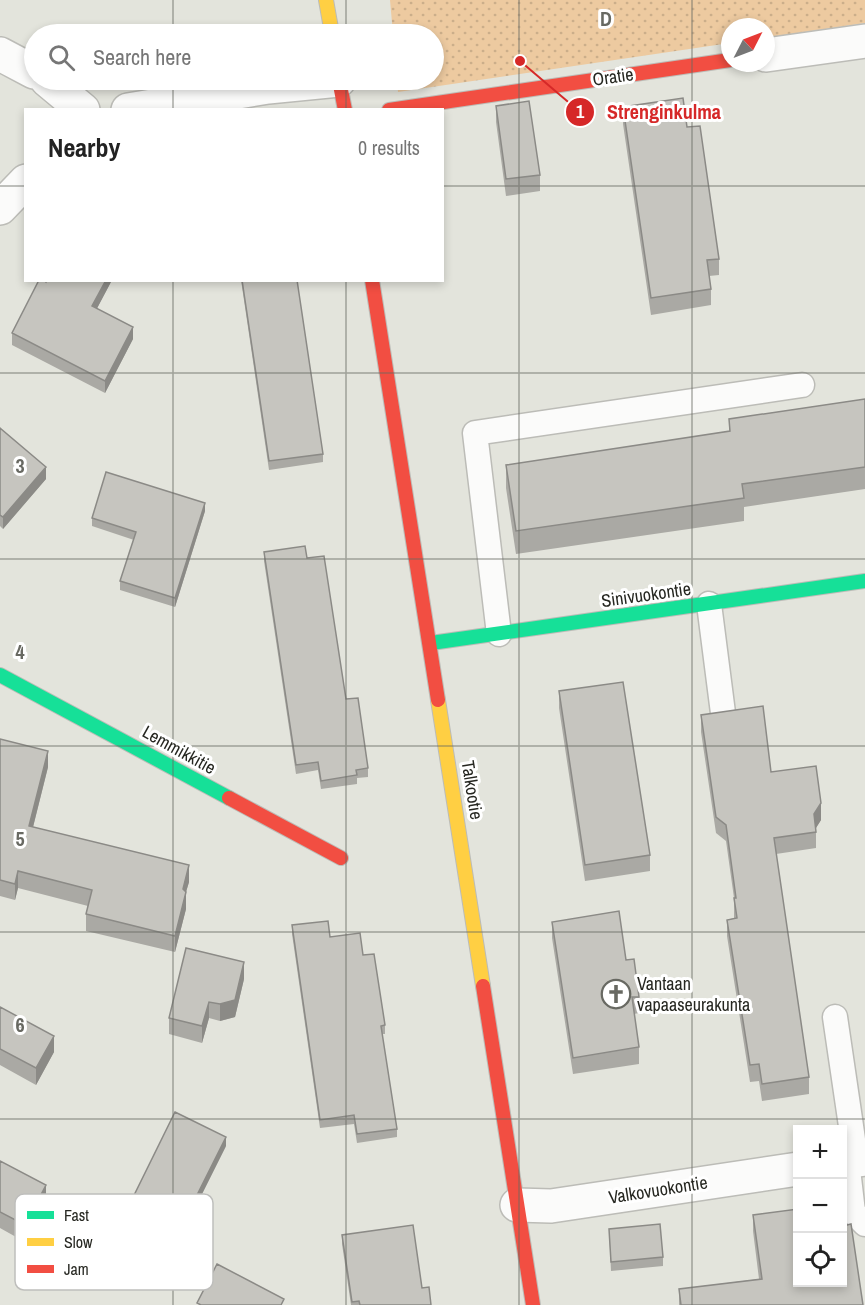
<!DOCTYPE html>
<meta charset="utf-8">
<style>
body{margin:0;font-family:"Archivo Narrow",sans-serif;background:#f6f6f6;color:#222}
.controls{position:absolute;right:18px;bottom:18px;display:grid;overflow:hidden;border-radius:0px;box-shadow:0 3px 9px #0003}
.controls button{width:54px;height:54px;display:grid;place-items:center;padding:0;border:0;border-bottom:2px solid #e0e0e0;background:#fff;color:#222;font:30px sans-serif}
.compass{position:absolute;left:721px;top:18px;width:54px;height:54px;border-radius:50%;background:#fff;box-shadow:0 3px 9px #0003;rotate:48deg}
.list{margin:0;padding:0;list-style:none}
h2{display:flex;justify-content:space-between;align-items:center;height:78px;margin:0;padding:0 24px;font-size:26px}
h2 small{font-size:20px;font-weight:400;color:#767676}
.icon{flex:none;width:33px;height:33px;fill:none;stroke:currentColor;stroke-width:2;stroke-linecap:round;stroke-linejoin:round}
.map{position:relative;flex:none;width:865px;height:1305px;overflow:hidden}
.search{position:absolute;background:#fff;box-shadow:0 3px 9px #0003;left:24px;top:24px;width:420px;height:66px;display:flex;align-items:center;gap:15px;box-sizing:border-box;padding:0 21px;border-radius:33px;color:#767676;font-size:22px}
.panel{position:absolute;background:#fff;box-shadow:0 3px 9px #0003;left:24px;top:108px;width:420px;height:174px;border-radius:0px}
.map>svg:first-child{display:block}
.park{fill:url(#park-dots)}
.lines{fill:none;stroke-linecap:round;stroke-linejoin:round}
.lane-casing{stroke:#bcbcb7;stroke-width:27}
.street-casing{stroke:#bcbcb7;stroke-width:36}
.fast-casing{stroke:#bcbcb7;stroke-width:16}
.slow-casing{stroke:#bcbcb7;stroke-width:16}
.jam-casing{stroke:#bcbcb7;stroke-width:16}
.lane{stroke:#fbfbfa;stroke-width:24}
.street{stroke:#fbfbfa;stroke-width:33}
.fast{stroke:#16e098;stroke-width:14}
.slow{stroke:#ffcf43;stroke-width:14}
.jam{stroke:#f24e42;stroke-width:14}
.wall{fill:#aaa9a4}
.shaded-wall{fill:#8b8a86}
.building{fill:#c6c5bf;stroke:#8b8a86;stroke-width:1.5}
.grid{fill:none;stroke:#686962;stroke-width:1.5;stroke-opacity:0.55}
.labels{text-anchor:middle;stroke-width:6;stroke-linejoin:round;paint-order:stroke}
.street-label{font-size:18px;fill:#262721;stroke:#fff}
.poi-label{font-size:18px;fill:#262721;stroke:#fff;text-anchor:start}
.key{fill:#fff;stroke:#bebebc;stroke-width:1.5}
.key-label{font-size:16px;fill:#262721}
.grid-label{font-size:20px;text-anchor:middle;font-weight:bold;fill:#686962;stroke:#fff;stroke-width:6;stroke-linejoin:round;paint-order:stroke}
.leader{fill:none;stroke:#d62828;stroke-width:2}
.callout-dot{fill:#d62828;stroke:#fff;stroke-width:2}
.mark-label{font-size:18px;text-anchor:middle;font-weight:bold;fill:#fff}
.callout-label{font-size:20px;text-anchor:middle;font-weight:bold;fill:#d62828;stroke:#fff;stroke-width:6;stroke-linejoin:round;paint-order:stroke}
</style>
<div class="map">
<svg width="865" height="1305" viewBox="0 0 865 1305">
<defs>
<pattern id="park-dots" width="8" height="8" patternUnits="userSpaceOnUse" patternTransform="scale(1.5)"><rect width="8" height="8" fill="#edcaa0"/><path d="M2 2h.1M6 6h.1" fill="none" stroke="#cbae8a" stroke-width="1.8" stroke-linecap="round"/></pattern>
</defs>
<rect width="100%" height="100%" fill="#e3e4dc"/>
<!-- park -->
<path class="park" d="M 390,0 L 865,0 L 865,23 L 766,38 L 766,27 L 730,27 L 730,43 L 398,92 L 397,80 L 434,80 L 434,34 L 393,34 Z"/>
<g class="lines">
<!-- lane casing -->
<g class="lane-casing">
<path id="lane" d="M 709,604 L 723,713
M 499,634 L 475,433 L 802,385
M 835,1017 L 856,1160
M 847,1161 L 853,1212 L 865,1224"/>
</g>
<!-- street casing -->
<g class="street-casing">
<path id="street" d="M 0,54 L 34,72
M 766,55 L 865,41
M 47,80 L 83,110
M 128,110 L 268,87 L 339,80
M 0,208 L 26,181
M 842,1162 L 865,1159
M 517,1205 L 551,1206 L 798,1169"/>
</g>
<!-- fast casing -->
<g class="fast-casing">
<path id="fast" d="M 431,643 L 865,581
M 0,675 L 229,798"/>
</g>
<!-- slow casing -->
<g class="slow-casing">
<path id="slow" d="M 326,0 L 332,34
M 438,700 L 483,986"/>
</g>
<!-- jam casing -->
<g class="jam-casing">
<path id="jam" d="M 339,80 L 345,110
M 389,110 L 730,60
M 372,280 L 438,700
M 229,798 L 341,858
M 483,986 L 533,1305"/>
</g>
<!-- lane -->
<use href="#lane" class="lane"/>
<!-- street -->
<use href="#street" class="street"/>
<!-- fast -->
<use href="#fast" class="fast"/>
<!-- slow -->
<use href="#slow" class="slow"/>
<!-- jam -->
<use href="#jam" class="jam"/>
</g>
<!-- wall -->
<path class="wall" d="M 496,106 L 540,175 L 540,191 L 506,196 L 496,122 Z
M 623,107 L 687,127 L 719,259 L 719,275 L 709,276 L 711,289 L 711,305 L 651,315 L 623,124 Z
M 47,280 L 112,280 L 97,308 L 133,339 L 105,393 L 12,345 L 12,333 Z
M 241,280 L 297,280 L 323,454 L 323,462 L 269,470 Z
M 865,399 L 865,489 L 744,507 L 744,521 L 516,554 L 506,488 L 506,465 L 729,432 L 729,419 Z
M 0,428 L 46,479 L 3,529 L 0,526 Z
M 205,511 L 175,607 L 120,590 L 120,581 L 134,540 L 92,526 L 92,518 Z
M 264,552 L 307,558 L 346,699 L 368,768 L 368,777 L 357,778 L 357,784 L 321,789 L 318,770 L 296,774 L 264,561 Z
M 559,691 L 650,855 L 650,871 L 585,881 L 559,708 Z
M 701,715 L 771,772 L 821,820 L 816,828 L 816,848 L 776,854 L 809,1077 L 809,1094 L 762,1101 L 759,1081 L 750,1082 L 727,936 L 727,920 L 734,918 L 734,898 L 726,841 L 716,833 L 701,732 Z
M 0,739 L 48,767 L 33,827 L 189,882 L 186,892 L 186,909 L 175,952 L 86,931 L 86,914 L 88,906 L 18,888 L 15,900 L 0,896 Z
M 552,922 L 626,960 L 639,997 L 639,1013 L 634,1014 L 639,1047 L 639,1064 L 573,1074 L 552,938 Z
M 292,925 L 330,937 L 363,955 L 385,1025 L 385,1034 L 382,1034 L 397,1129 L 397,1137 L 357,1143 L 354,1124 L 320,1128 L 292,934 Z
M 244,979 L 235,1017 L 220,1021 L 209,1018 L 202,1043 L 169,1034 L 169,1018 Z
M 0,1007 L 54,1052 L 36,1085 L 0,1065 Z
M 226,1146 L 157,1284 L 126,1268 L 126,1259 L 129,1252 L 114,1244 L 114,1236 Z
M 0,1161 L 46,1202 L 25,1242 L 0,1228 Z
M 753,1215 L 863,1305 L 679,1305 L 679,1289 L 759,1279 L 753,1231 Z
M 609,1229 L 663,1257 L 663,1266 L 611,1271 Z
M 342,1235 L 422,1288 L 431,1305 L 351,1305 L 342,1244 Z"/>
<!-- shaded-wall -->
<path class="shaded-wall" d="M 106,280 L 112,280 L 92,318 L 92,306 Z
M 133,327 L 133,339 L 105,393 L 105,381 Z
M 46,467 L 46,479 L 3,529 L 3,517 Z
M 205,503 L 205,511 L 175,607 L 175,598 Z
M 48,751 L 48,767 L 29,843 L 29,826 Z
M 821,803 L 821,820 L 814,831 L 814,814 Z
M 189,865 L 189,882 L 186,892 L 186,909 L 175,952 L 175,936 L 183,889 Z
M 18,871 L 18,888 L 15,900 L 15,884 Z
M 244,962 L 244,979 L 235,1017 L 220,1021 L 220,1004 Z
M 209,1002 L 209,1018 L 202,1043 L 202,1026 Z
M 54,1036 L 54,1052 L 36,1085 L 36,1068 Z
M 226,1137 L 226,1146 L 157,1284 L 157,1275 Z
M 46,1185 L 46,1202 L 25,1242 L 25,1225 Z"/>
<!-- building -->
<path class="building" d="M 683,98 L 687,127 L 700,126 L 719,259 L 707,260 L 711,289 L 651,298 L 623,107 Z
M 529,101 L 540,175 L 506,179 L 496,106 Z
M 39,280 L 44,280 L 46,282 L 47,280 L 106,280 L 92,306 L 133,327 L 105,381 L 12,333 Z
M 242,280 L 297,280 L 323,454 L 269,461 Z
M 865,399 L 865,467 L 742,484 L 744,498 L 516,531 L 506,465 L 730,431 L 729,419 Z
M 0,428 L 46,467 L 3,517 L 0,515 Z
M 106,472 L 205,503 L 175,598 L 120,581 L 136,532 L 92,518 Z
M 305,546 L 307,558 L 324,556 L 346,699 L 358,698 L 368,768 L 356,770 L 357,775 L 321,781 L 318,762 L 296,765 L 264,552 Z
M 623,682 L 650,855 L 585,865 L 559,691 Z
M 763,706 L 771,772 L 816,766 L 821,803 L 814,814 L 816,832 L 774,838 L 809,1077 L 762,1084 L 759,1064 L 750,1065 L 727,920 L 737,918 L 734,898 L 736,898 L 726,825 L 716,817 L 701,715 Z
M 0,739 L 48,751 L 29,826 L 189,865 L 183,889 L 186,892 L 175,936 L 86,914 L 92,890 L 18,871 L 15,884 L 0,880 Z
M 619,911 L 626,960 L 634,959 L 639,997 L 632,997 L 639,1047 L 573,1058 L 552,922 Z
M 328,921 L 330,937 L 360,933 L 363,955 L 374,954 L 385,1025 L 381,1026 L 397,1129 L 357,1134 L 354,1115 L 320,1120 L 292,925 Z
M 186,948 L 244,962 L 235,1000 L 220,1004 L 209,1002 L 202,1026 L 169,1018 Z
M 0,1007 L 54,1036 L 36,1068 L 0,1049 Z
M 175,1112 L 226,1137 L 157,1275 L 126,1259 L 133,1245 L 114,1236 Z
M 0,1161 L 46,1185 L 25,1225 L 0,1212 Z
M 798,1209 L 798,1282 L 843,1282 L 843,1226 L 851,1224 L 863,1305 L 681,1305 L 679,1289 L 762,1279 L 753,1215 Z
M 660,1224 L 663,1257 L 611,1262 L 609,1229 Z
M 413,1225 L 422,1288 L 429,1287 L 431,1305 L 360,1305 L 359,1301 L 352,1302 L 342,1235 Z
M 217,1264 L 284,1299 L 281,1305 L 201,1305 L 197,1303 Z"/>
<!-- grid -->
<path class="grid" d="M 173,0 L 173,34M 346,0 L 346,34M 519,0 L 519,1305M 692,0 L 692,1305M 173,80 L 173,110M 346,80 L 346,110M 0,186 L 26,186M 442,186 L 865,186M 173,280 L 173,1305M 346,280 L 346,1305M 0,373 L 865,373M 0,559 L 865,559M 0,746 L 865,746M 0,932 L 865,932M 0,1119 L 865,1119"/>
<!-- icons -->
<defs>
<g id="church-ring" transform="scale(1.5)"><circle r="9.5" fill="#fff" stroke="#686962" stroke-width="1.5"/><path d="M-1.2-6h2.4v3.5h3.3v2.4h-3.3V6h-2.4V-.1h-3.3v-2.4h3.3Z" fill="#686962"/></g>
</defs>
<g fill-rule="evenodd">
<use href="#church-ring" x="616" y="994"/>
</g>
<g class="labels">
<!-- street labels -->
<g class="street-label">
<text transform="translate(613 77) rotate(-8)" y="6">Oratie</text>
<text transform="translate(646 595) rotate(-8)" y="6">Sinivuokontie</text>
<text transform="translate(179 750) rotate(29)" y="6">Lemmikkitie</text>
<text transform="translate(472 790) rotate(81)" y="6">Talkootie</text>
<text transform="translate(658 1190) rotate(-9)" y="6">Valkovuokontie</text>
</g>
<!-- poi labels -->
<g class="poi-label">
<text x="637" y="990">Vantaan<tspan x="637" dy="21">vapaaseurakunta</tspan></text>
</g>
</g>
<!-- legend -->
<rect x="15" y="1194" width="198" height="96" rx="9" class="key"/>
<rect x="27" y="1211" width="27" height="8" fill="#16e098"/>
<rect x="27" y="1238" width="27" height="8" fill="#ffcf43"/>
<rect x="27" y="1265" width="27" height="8" fill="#f24e42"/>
<g class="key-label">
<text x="64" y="1221">Fast</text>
<text x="64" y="1248">Slow</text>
<text x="64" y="1275">Jam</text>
</g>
<g class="grid-label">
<text x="606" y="26">D</text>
<text x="20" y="473">3</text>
<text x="20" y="659">4</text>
<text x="20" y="846">5</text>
<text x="20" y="1032">6</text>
</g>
<!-- callouts -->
<path class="leader" d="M520 61L580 112"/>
<g class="callout-dot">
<circle cx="520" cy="61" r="6"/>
<circle cx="580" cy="112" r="15"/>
</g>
<g class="mark-label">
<text x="580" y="118">1</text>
</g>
<g class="callout-label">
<text x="664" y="119">Strenginkulma</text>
</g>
</svg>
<div class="controls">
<button>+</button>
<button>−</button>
<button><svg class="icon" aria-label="locate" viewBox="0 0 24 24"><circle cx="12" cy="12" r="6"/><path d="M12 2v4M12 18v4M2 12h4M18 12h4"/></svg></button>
</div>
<svg class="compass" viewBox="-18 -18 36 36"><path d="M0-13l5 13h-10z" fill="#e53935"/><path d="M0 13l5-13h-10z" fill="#767676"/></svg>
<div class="search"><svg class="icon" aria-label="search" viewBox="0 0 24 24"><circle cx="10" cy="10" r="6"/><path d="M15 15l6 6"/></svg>Search here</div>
<section class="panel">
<h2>Nearby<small>0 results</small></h2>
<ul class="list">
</ul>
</section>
</div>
